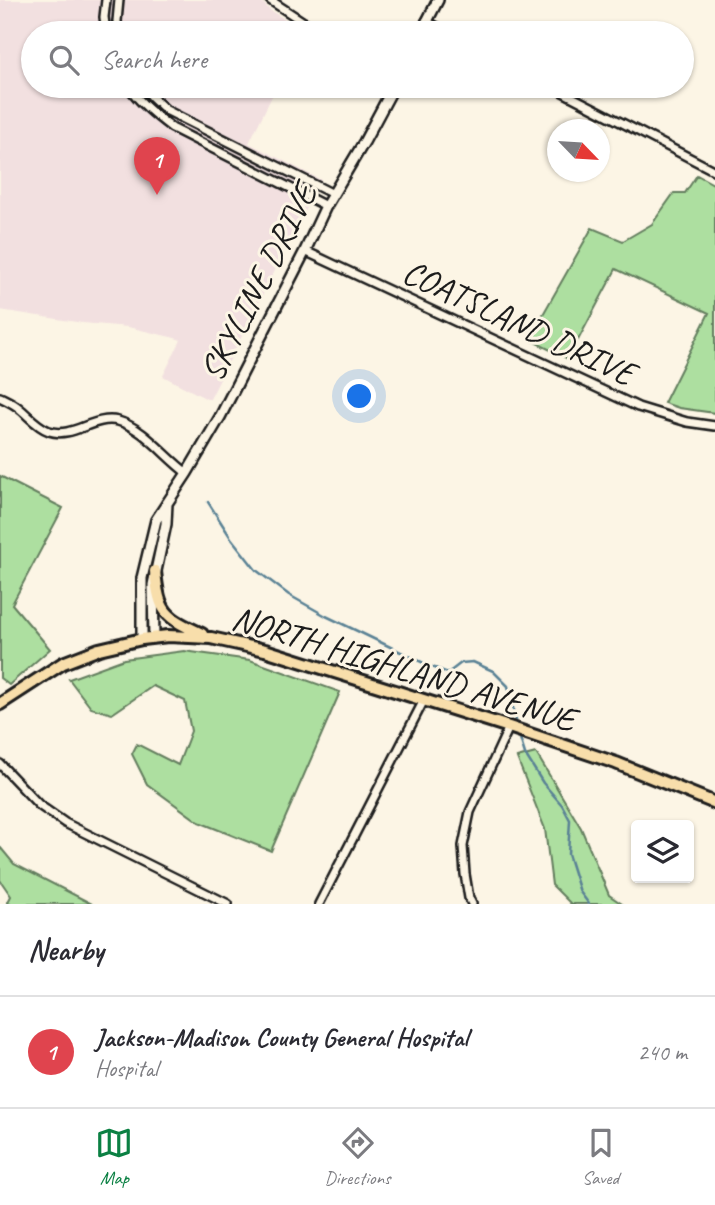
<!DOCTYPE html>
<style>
body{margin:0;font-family:Caveat,sans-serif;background:#f2f2f3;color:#2b2b33}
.controls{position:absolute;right:21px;bottom:21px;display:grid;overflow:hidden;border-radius:7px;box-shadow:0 2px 5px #0004}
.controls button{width:63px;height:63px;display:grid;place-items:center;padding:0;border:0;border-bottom:2px solid #e1e1e2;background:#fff;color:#2b2b33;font:35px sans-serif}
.compass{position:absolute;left:547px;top:119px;width:63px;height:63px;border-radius:50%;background:#fff;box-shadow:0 2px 5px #0004;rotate:115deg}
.you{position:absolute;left:360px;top:397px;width:24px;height:24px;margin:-18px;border:5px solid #fff;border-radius:50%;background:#1a73e8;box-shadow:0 0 0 10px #1a73e833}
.badge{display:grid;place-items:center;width:46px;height:46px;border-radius:50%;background:#0b8043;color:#fff;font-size:23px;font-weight:700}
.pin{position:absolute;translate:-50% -58px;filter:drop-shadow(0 2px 4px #0008)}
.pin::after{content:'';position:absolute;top:37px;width:24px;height:21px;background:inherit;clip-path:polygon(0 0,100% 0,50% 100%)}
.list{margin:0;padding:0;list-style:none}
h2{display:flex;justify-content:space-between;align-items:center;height:91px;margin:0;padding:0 28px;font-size:30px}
h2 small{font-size:23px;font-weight:400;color:#7c7c81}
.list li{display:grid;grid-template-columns:46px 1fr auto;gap:21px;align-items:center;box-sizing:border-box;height:112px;padding:0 28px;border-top:2px solid #e1e1e2}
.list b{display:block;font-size:26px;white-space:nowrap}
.list p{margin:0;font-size:23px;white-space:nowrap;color:#7c7c81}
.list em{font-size:23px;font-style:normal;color:#7c7c81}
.icon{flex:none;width:38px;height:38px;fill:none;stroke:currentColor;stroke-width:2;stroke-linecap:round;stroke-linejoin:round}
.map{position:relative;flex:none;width:715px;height:904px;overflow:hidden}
.search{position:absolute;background:#fff;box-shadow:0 2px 5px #0004;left:21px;right:21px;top:21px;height:77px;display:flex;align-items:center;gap:18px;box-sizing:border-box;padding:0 24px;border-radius:38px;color:#7c7c81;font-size:26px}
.sheet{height:203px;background:#fff}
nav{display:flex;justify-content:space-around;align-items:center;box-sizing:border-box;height:98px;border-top:2px solid #e1e1e2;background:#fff;font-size:19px;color:#7c7c81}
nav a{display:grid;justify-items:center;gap:4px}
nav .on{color:#0b8043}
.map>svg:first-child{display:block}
.built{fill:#f2e0e0}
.green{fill:#addfa0;stroke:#647e5e;stroke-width:2}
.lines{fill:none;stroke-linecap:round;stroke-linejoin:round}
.stream{stroke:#5a8295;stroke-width:2.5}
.minor-casing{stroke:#1c1c1c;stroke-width:12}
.tertiary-casing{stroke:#1c1c1c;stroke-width:14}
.primary-casing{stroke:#1c1c1c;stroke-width:16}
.minor{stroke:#fcf5e5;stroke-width:7}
.tertiary{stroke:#fcf5e5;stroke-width:9}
.primary{stroke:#f8deab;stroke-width:10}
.labels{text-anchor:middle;stroke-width:6;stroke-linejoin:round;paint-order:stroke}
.street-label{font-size:35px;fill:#1c1c1c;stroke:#fcf5e5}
</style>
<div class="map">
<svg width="715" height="904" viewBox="0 0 715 904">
<rect width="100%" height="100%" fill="#fcf5e5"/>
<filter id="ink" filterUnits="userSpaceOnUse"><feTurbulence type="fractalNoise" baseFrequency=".0143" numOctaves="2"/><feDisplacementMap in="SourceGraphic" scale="14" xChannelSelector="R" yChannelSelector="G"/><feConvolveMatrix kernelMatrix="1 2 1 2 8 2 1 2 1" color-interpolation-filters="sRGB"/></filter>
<g filter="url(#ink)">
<!-- built -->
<path class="built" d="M 0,0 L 260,0 L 271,11 L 305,31 L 304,33 L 33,33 L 33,86 L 277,86 L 249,143 L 321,180 L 210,399 L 207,399 L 163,376 L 181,340 L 175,338 L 128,327 L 83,323 L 0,310 Z"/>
<!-- green -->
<path class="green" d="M 697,175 L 715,185 L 715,413 L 679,408 L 664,403 L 709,313 L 616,269 L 568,359 L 529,339 L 592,228 L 623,241 L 652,224 L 674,193 L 685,193 Z
M 0,476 L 63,508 L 12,604 L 50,649 L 9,685 L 0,678 Z
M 184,651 L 250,660 L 340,692 L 271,851 L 199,822 L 147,784 L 132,754 L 137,744 L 178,765 L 191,731 L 185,701 L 153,686 L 112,714 L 91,708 L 69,679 L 124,659 Z
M 536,753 L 581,828 L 609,895 L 622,904 L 571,904 L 552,885 L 545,829 L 517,758 Z
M 0,847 L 14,864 L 92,904 L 7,904 L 11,896 L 0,880 Z"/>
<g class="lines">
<!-- stream -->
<path class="stream" d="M 208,502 L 231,538 L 256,570 L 289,595 L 326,616 L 432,667 L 448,673 L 461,663 L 473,662 L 493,671 L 508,686 L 517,725
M 519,735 L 525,754 L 543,783 L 562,805 L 570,820 L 568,854 L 580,892 L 589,904"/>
<!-- minor casing -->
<g class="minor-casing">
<path id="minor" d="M 270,0 L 302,21 L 325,33
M 426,21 L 449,33
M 106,33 L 104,17 L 106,0
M 118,33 L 117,21 L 119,0
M 128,86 C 140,103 155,115 172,128 L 326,206
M 142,86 L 152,97 L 166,110 L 333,194
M 551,86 L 715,171
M 305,251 L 638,407 L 687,422 L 715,426
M 0,397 C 6,400 13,403 19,408 C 29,416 36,426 49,431 C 73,439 94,415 118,421 C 144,428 165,457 187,473
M 0,764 L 39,805 L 65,823 L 228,904
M 319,904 L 424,700
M 472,904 L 469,898 L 465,874 L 463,846 L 470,812 L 509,727"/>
</g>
<!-- tertiary casing -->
<g class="tertiary-casing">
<path id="tertiary" d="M 421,33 L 438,0
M 154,637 L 153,585 L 166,524 L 167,503
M 142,639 L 142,578 L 156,520 L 187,473 L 220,417 L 305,251 L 326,206 L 364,142 L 394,86"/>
</g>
<!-- primary casing -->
<g class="primary-casing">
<path id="primary" d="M 155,571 C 159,613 165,617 202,634
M 0,704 L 63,663 L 99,649 L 142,639 L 168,636 L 211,638 L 265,650 L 509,727 L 616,763 L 715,803"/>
</g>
<!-- minor -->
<use href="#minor" class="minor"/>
<!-- tertiary -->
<use href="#tertiary" class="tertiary"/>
<!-- primary -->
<use href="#primary" class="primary"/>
</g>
</g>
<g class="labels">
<!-- street labels -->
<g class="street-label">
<text transform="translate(258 282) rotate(-63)" y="12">SKYLINE DRIVE</text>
<text transform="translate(519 322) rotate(25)" y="12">COATSLAND DRIVE</text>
<text transform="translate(404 668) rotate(17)" y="12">NORTH HIGHLAND AVENUE</text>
</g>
</g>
</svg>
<div class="controls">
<button><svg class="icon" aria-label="layers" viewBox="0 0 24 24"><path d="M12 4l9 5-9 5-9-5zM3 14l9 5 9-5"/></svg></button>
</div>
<svg class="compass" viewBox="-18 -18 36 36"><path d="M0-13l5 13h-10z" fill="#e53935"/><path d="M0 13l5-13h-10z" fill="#7c7c81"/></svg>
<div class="you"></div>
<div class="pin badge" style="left:157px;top:195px;background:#e0444e">1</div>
<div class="search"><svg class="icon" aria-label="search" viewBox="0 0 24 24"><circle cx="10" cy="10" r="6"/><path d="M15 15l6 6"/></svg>Search here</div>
</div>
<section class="sheet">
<h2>Nearby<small></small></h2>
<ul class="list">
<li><span class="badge" style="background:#e0444e">1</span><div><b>Jackson-Madison County General Hospital</b><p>Hospital</p></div><em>240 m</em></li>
</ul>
</section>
<nav>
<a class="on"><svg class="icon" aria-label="map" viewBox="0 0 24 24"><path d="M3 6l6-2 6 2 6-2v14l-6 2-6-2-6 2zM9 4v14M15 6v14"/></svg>Map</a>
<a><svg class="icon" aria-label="directions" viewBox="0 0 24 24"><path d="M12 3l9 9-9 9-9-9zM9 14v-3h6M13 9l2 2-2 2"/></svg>Directions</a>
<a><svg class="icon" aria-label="saved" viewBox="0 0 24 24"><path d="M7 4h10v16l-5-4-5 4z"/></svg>Saved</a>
</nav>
